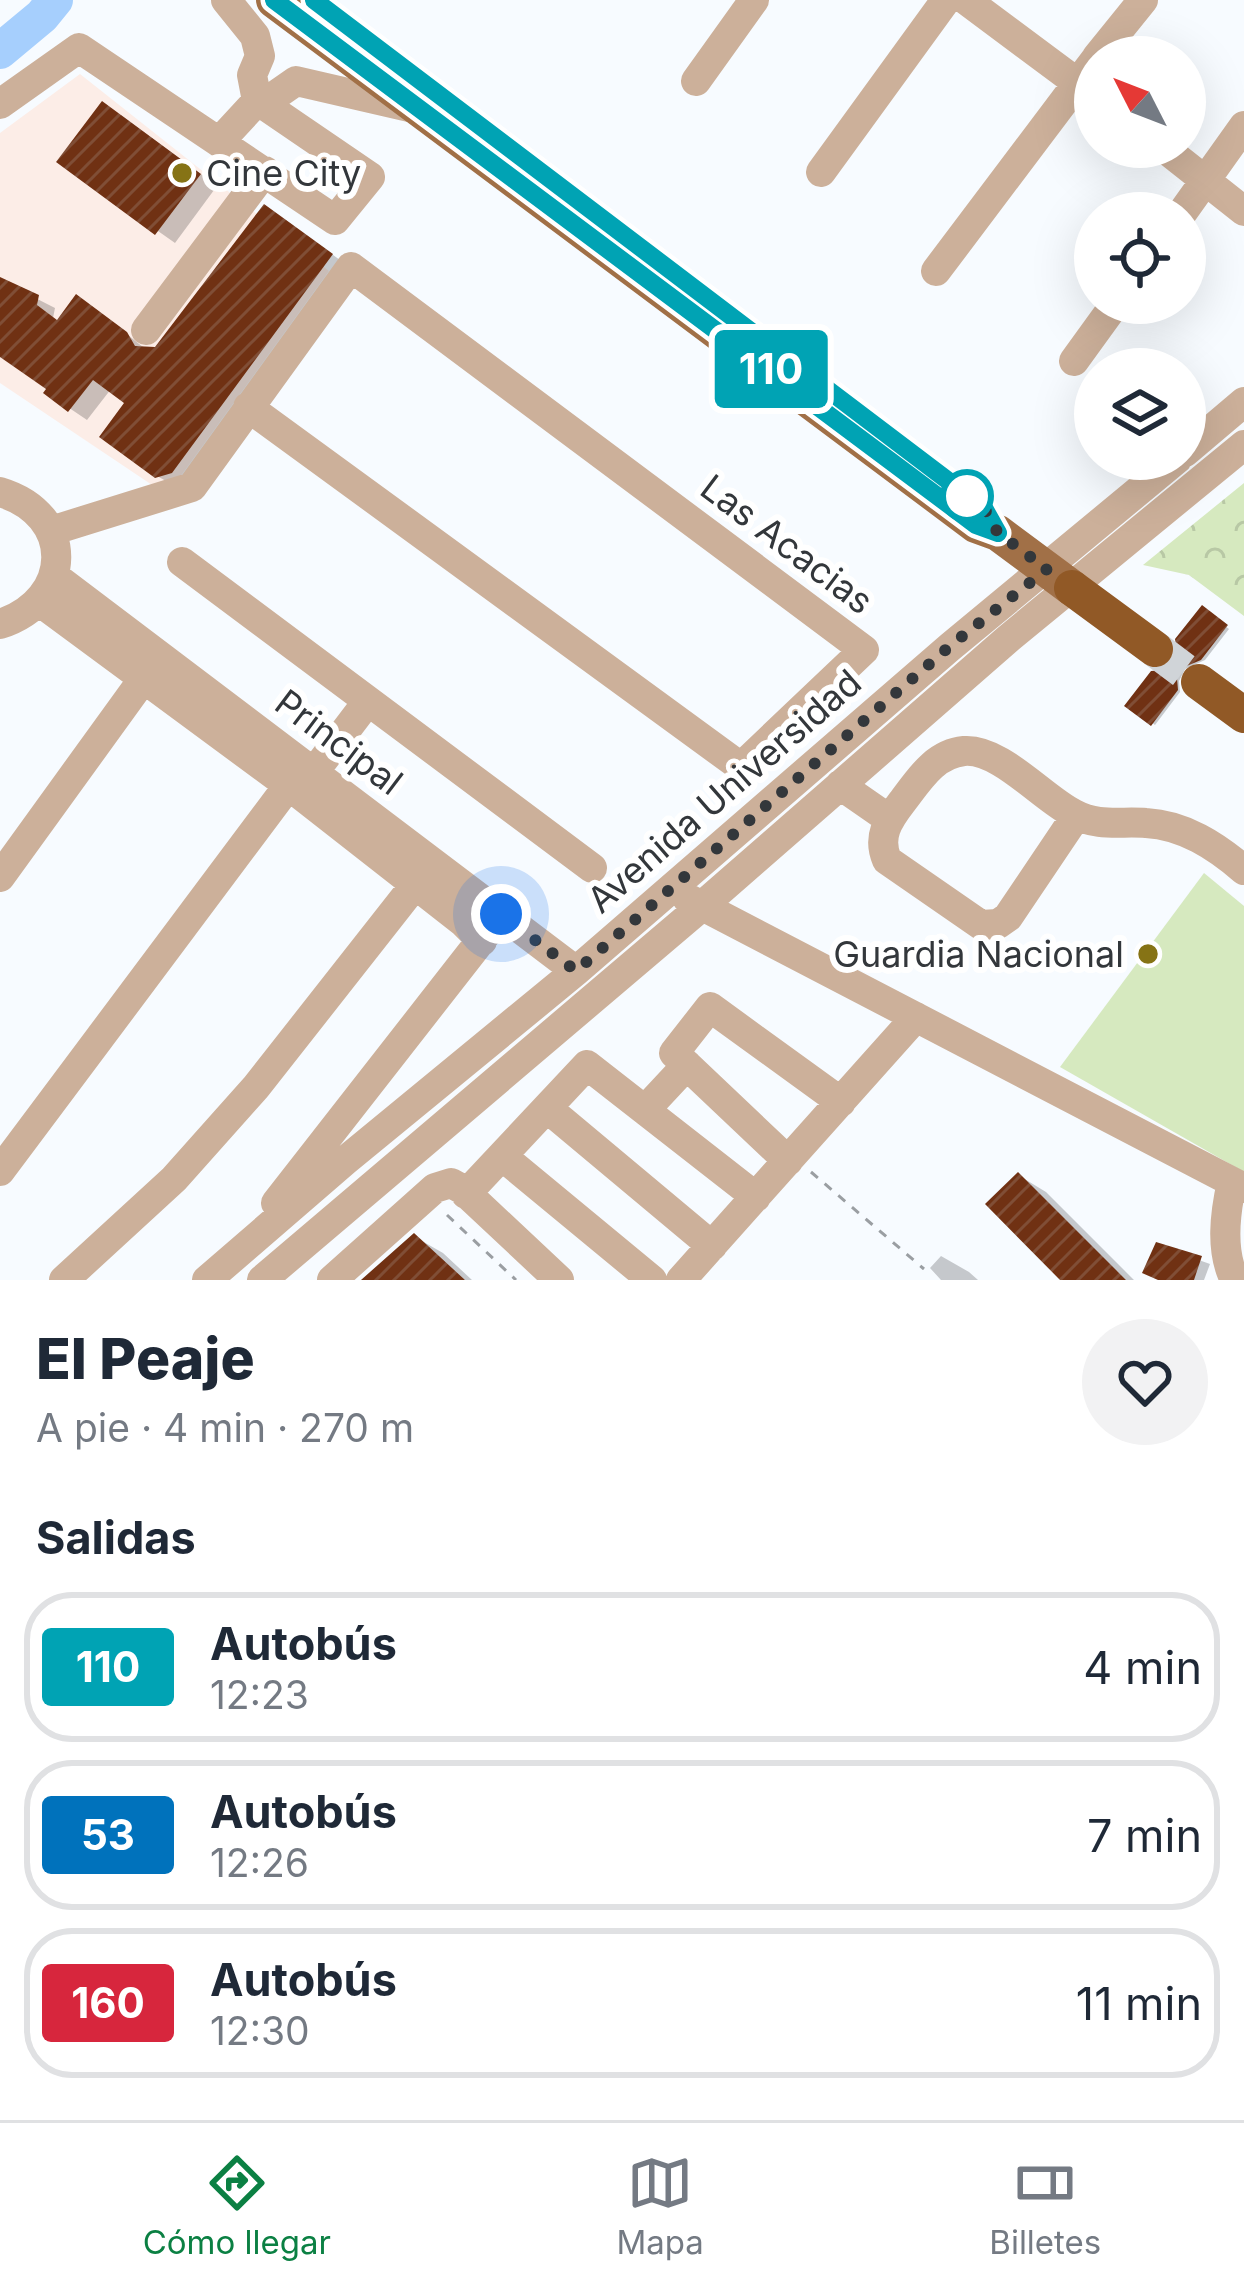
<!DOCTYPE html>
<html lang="es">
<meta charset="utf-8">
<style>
:root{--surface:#fff;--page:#f2f2f3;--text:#1f2937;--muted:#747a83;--line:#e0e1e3;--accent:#0b8043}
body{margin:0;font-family:Inter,sans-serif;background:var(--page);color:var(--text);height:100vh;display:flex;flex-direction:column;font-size:45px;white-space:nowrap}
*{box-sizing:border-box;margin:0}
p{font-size:39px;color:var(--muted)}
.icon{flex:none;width:66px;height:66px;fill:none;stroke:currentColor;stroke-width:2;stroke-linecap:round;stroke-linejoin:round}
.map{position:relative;height:1280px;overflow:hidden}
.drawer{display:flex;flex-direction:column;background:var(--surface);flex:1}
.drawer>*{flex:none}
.badge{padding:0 24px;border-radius:9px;font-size:42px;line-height:78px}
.needle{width:78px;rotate:312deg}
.fabs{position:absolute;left:1074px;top:36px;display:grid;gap:24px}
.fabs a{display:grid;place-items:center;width:132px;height:132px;border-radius:50%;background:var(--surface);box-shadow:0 12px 48px #0002;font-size:60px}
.you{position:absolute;width:60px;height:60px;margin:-30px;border:9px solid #fff;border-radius:50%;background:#1a73e8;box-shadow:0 0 0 18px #1a73e833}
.map>.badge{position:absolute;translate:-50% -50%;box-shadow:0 0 0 6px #fff}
h2{padding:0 36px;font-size:45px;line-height:108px}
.round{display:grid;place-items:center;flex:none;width:126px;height:126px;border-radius:63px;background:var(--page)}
.overview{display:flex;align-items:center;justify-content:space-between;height:204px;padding:0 36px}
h1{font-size:57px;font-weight:800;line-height:90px}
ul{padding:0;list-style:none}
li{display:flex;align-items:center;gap:36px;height:150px;margin:0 24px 18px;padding:0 12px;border:6px solid var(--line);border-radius:48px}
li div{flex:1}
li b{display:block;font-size:45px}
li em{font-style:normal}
li .badge{min-width:132px;font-weight:700;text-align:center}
.tabs{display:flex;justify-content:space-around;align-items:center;height:168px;border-top:3px solid var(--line);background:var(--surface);font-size:33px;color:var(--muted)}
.tabs a{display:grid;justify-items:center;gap:6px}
.tabs .active{color:var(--accent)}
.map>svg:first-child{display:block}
</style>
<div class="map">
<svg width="1244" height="1280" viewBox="0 0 1244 1280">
<defs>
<pattern id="park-crowns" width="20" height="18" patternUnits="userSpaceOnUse" patternTransform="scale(3)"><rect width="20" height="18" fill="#d6e9bf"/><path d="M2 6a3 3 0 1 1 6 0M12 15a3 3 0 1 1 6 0" fill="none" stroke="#b8c8a5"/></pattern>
<pattern id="building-hatch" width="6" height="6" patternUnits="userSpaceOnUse" patternTransform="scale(3)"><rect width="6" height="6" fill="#703113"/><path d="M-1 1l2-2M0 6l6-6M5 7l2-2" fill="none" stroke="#804e36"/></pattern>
</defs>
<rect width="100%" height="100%" fill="#f7fbff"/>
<path fill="#fcede7" d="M80,74l249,197 -162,224 -167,-112v-250z"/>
<path fill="#d6e9bf" d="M1204,873l40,33v266l-184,-105z"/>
<path fill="url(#park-crowns)" d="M1244,483v133l-55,-41 -46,-10z"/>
<path fill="#0003" d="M121,115l96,71 -42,57 -115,-81z
M283,218l65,48 -173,220 -18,-10 -29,-74 -17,-13 -24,31 -40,-27 3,-4 -50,-34v-75l55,28 -2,10 6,4 35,-14 54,43 16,-7z
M1202,609l27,20 -24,31 -20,9 -6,12 1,11 -25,33 -26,-20 46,-40z
M1018,1175l28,17 88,88h-70z
M415,1237l28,16 29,27h-103z
M1157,1245l53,19 -6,16h-42z
M941,1256l28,16 9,8h-37l-11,-12z"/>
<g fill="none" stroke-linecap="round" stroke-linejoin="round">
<path stroke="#a6cffd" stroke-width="36" d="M0,51l42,-35 13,-16"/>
</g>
<path fill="url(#building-hatch)" d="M102,101l99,73 -46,61 -99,-73z
M264,204l69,50 -161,219 -17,5 -56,-41 25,-34 -31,-23 -25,32 -25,-19 3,-4 -46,-32v-80l39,18 -2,10 20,15 19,-26 51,38 8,14 20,1z
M1202,605l26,20 -27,35 -19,8 -5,10 1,12 -27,36 -27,-20 27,-35 12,-1 9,-7 5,-10 -2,-14z
M1018,1172l108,108h-66l-75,-76z
M414,1233l51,47h-104z
M1156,1242l46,14 -8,24h-36l-16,-7z"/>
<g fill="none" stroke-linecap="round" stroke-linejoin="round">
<path stroke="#d0d4d8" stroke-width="36" stroke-dasharray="36 18" stroke-linecap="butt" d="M1155,649l44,33"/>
<path stroke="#9a9ea2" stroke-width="3" stroke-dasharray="9 9" stroke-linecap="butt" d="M811,1172l113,97
M447,1215l69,65"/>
<path stroke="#ccb09a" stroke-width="30" d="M226,0l29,36 5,20 -8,19 5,26
M966,0l129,96
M1097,57l46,-57
M696,81l58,-81
M0,104l79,-56 256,172 35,-43 -107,-73
M220,141l37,-40 6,3 33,-23 117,27
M1163,147l81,64
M821,172l125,-172
M1182,213l62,-87
M936,271l159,-211
M146,330l119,-159
M1074,361l42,-58
M1185,452l59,-50
M0,492c76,23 74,108 0,132
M51,531l141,-44 159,-220 513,383 -123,117 -493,-360
M182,562l410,306
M54,576l522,395
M40,602l248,183 175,137 19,19
M314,772l54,-71
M840,785l49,34
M1076,816l-68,101 -10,7 -17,1 -94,-65c-10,-23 1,-40 15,-58 17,-22 32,-48 62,-51 36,-3 78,47 110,63 24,13 47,7 72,9 38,2 70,23 98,47
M0,877l157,-217
M687,898l557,290
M547,1108l165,138
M645,1110l42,-45
M502,1156l150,124
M788,1161l-114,-108 36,-46 131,95
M0,1171l300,-401
M1232,1182c-7,31 -12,69 3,98
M466,1194l121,-129 169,132
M276,1203l214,-274
M64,1280l110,-101 82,-92 158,-201
M207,1280l139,-120 230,-189 374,-324 227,-188
M262,1280l440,-374 307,-268 235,-193
M332,1280l103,-92 16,-5 11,6 97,91
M681,1280l235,-263"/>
<path stroke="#a17047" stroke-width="36" d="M274,0l702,525 22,8 74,55"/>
<path stroke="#915926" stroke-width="36" d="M1072,588l83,61
M1199,682l45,33"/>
</g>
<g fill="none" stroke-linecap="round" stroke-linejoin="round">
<defs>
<path id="line" d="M274,0l702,525 22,8 -14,-25 -670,-508"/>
</defs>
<use href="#line" stroke="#fff" stroke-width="27"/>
<use href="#line" stroke="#00a3b4" stroke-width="18"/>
<path stroke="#33373b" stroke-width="12" stroke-dasharray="0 21.6" d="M501,914l75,57 374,-325 97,-77 -49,-36 -14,-25 -17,-12"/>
</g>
<g fill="#867315" stroke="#fff" stroke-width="4.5">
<circle cx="182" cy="173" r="12"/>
<circle cx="1148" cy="954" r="12"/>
</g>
<circle fill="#fff" stroke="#00a3b4" stroke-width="6" cx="967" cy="496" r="24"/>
<g text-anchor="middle" stroke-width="12" stroke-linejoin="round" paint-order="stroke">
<g font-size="36" fill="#33373b" stroke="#fff" text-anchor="start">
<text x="206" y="186">Cine City</text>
<text x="1124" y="967" text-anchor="end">Guardia Nacional</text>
</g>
<g font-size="36" fill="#33373b" stroke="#fff">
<text transform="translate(787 544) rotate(37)" y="13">Las Acacias</text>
<text transform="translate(339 742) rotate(37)" y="13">Principal</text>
<text transform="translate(724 791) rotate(-41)" y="13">Avenida Universidad</text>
</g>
</g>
</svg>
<div class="fabs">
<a><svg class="needle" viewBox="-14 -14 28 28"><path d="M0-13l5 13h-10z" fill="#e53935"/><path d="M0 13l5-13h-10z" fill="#747a83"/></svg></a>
<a><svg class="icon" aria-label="locate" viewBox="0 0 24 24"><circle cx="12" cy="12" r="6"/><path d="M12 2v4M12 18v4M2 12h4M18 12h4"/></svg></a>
<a><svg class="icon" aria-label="layers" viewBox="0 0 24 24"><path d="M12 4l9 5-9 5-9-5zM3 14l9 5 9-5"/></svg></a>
</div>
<div class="you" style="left:501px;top:914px"></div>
<b class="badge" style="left:771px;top:369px;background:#00a3b4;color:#fff">110</b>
</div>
<section class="drawer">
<div class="overview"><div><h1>El Peaje</h1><p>A pie · 4 min · 270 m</p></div><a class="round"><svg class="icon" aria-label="heart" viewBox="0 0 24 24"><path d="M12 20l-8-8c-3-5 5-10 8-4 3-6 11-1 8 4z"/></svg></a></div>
<h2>Salidas</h2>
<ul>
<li><span class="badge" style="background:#00a3b4;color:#fff">110</span><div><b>Autobús</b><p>12:23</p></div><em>4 min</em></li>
<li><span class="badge" style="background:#0072bc;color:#fff">53</span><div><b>Autobús</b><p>12:26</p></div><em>7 min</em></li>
<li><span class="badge" style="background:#d7263d;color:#fff">160</span><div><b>Autobús</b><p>12:30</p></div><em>11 min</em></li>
</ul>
</section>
<nav class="tabs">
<a class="active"><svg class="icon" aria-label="directions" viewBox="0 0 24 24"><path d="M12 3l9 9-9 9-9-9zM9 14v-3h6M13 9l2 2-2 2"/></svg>Cómo llegar</a>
<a><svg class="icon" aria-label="map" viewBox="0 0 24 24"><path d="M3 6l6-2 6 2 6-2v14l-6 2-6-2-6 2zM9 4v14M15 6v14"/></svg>Mapa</a>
<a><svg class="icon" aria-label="tickets" viewBox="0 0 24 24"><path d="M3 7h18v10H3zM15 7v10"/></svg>Billetes</a>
</nav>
